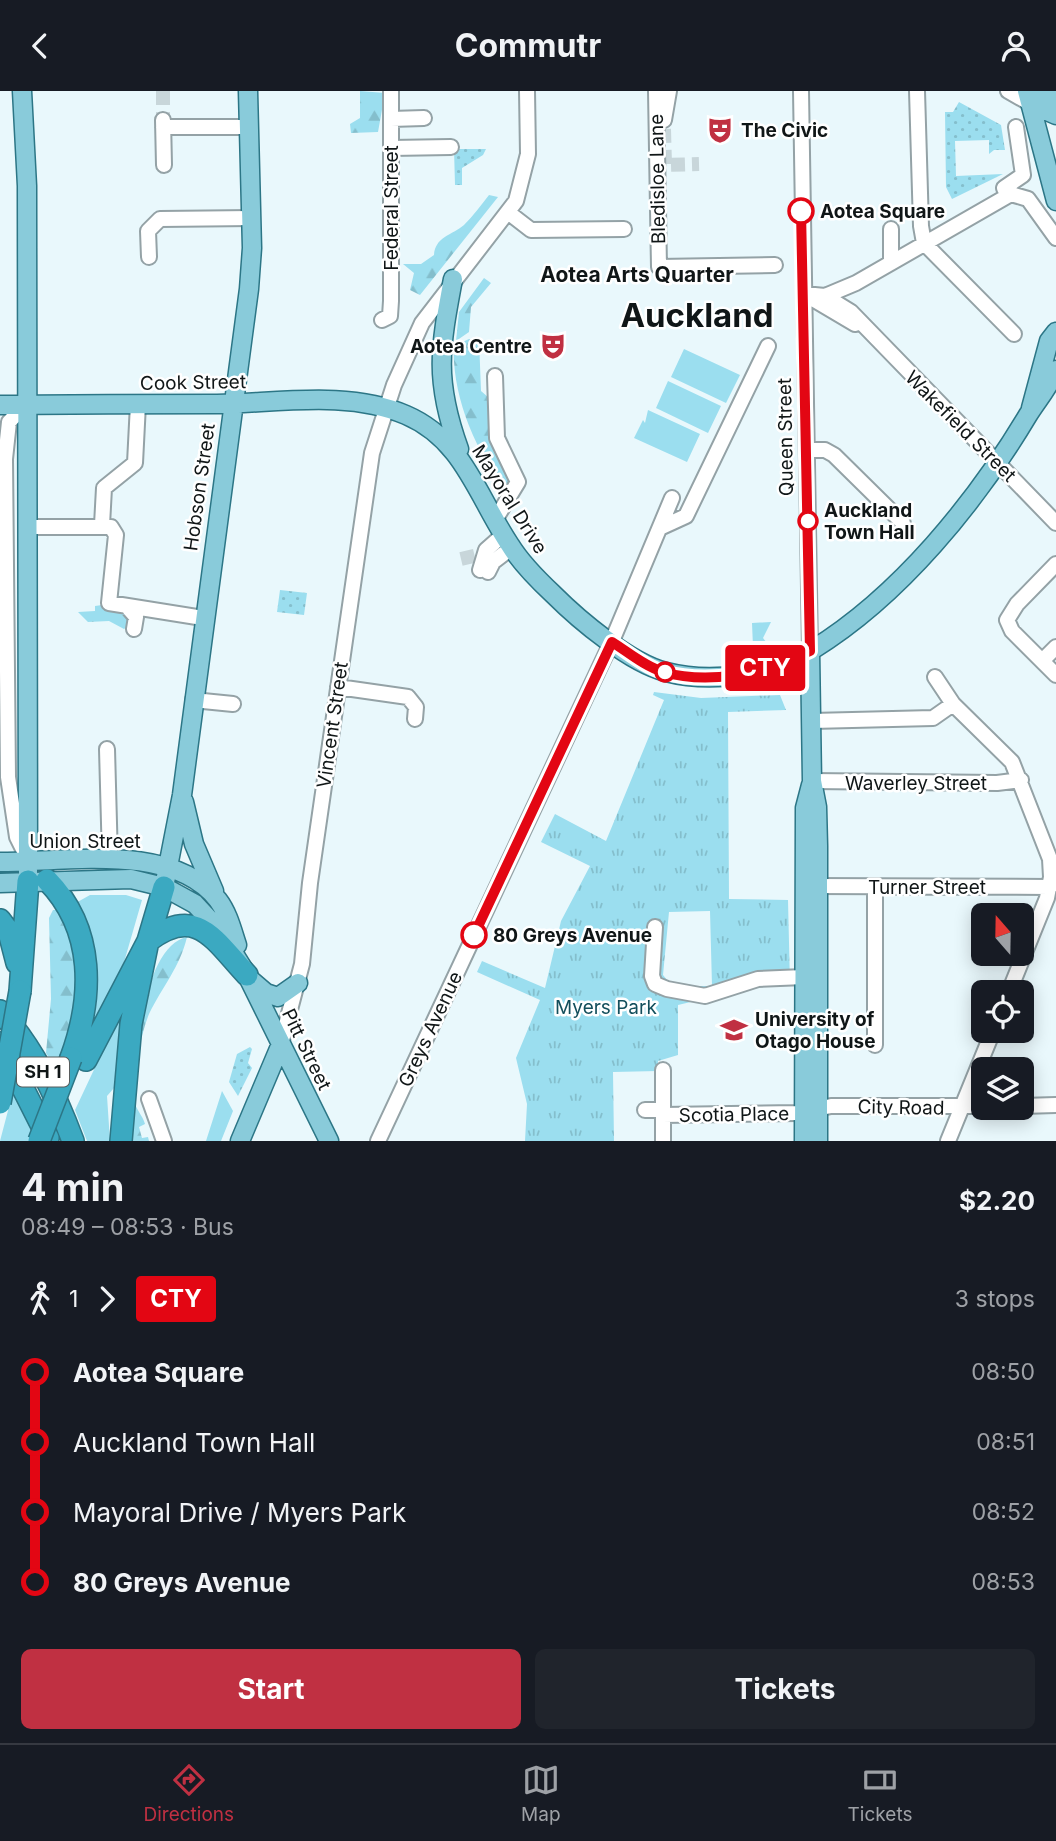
<!DOCTYPE html>
<meta charset="utf-8">
<style>
:root{--surface:#171b24;--page:#20242c;--text:#f1f3f6;--muted:#9ea1a6;--line:#363941;--accent:#c03042}
body{margin:0;font-family:Inter,sans-serif;background:var(--page);color:var(--text);height:100vh;display:flex;flex-direction:column;font-size:26px;white-space:nowrap}
*{box-sizing:border-box;margin:0}
p{font-size:23px;color:var(--muted)}
.icon{flex:none;width:38px;height:38px;fill:none;stroke:currentColor;stroke-width:2;stroke-linecap:round;stroke-linejoin:round}
.map{position:relative;height:1050px;overflow:hidden}
.drawer{display:flex;flex-direction:column;background:var(--surface);flex:1}
.drawer>*{flex:none}
.badge{padding:0 14px;border-radius:5px;font-size:24px;line-height:46px}
.needle{width:46px;rotate:340deg}
.tools{position:absolute;left:971px;top:812px;display:grid;gap:14px}
.tools a{display:grid;place-items:center;width:63px;height:63px;border-radius:10px;background:var(--surface);box-shadow:0 4px 18px #0003;font-size:35px}
.map>.badge{position:absolute;translate:-50% -50%;box-shadow:0 0 0 4px #fff}
.legs{display:flex;align-items:center;gap:10px;height:77px;padding:0 21px;font-size:23px}
.legs p{margin-inline-start:auto}
.head{display:flex;align-items:center;justify-content:space-between;height:119px;padding:0 21px}
h1{font-size:38px;font-weight:700;line-height:52px}
.cta{display:flex;gap:14px;margin-top:auto;padding:14px 21px}
.cta a{flex:1;height:80px;border-radius:10px;background:var(--accent);color:#fff;font-size:28px;font-weight:700;line-height:80px;text-align:center}
.cta a+a{background:var(--page);color:var(--text)}
ul{padding:0 21px;list-style:none}
li{display:flex;align-items:center;gap:24px;height:70px;font-size:26px}
li i{display:grid;place-items:center;width:10px;height:100%;margin:0 9px;background:currentColor}
li i::after{content:'';width:18px;height:18px;margin:-9px;border:5px solid;border-radius:50%;background:var(--surface)}
li p{margin-inline-start:auto}
li:first-child i{background:linear-gradient(#0000 50%,currentColor 0)}
li:last-child i{background:linear-gradient(currentColor 50%,#0000 0)}
header{display:flex;justify-content:space-between;align-items:center;height:91px;padding:0 21px;background:var(--surface);font-size:32px;font-weight:700}
.tabs{display:flex;justify-content:space-around;align-items:center;height:98px;border-top:2px solid var(--line);background:var(--surface);font-size:19px;color:var(--muted)}
.tabs a{display:grid;justify-items:center;gap:4px}
.tabs .on{color:var(--accent)}
.map>svg:first-child{display:block}
</style>
<header><svg class="icon" aria-label="back" viewBox="0 0 24 24"><path d="M15 5l-7 7 7 7"/></svg>Commutr<svg class="icon" aria-label="person" viewBox="0 0 24 24"><circle cx="12" cy="8" r="4"/><path d="M4 21q1-7 8-7t8 7"/></svg></header>
<div class="map">
<svg width="1056" height="1050" viewBox="0 0 1056 1050">
<defs>
<pattern id="forest-firs" width="22" height="20" patternUnits="userSpaceOnUse" patternTransform="scale(1.75)"><rect width="22" height="20" fill="#9bdeef"/><path d="M5 1l3.5 6h-7zM16 11l3.5 6h-7z" fill="#84becc"/></pattern>
<pattern id="park-tufts" width="24" height="20" patternUnits="userSpaceOnUse" patternTransform="scale(1.75)"><rect width="24" height="20" fill="#9bdeef"/><path d="M3 7l-1-3M5 7V3M7 7l1-3M15 17l-1-3M17 17v-4M19 17l1-3" fill="none" stroke="#84becc"/></pattern>
<pattern id="garden-dots" width="8" height="8" patternUnits="userSpaceOnUse" patternTransform="scale(1.75)"><rect width="8" height="8" fill="#9bdeef"/><path d="M2 2h.1M6 6h.1" fill="none" stroke="#84becc" stroke-width="1.8" stroke-linecap="round"/></pattern>
</defs>
<rect width="100%" height="100%" fill="#e9f8fc"/>
<path fill="#9bdeef" d="M684,258l56,26 -14,28 -55,-26z
M668,290l53,25 -13,27 -52,-25z
M648,319l52,24 -13,28 -53,-24 9,-18 2,3z
M771,531l-8,16 7,9 -43,9 26,-9 -1,-24z
M90,804h36l16,5 -22,76 -28,50c8,-49 7,-78 -18,-122z
M123,917l-9,80 -7,8 3,45h-23l-12,-31z
M15,993l19,41 -4,16h-30z
M222,1000l11,20 -12,30h-15z"/>
<path fill="url(#forest-firs)" d="M360,0l25,2 -7,39 -27,1 -1,-9 10,-6z
M489,104l9,2 -78,98 -10,-5 4,-17 -11,-9h18l13,-9c1,-18 18,-20 30,-30 9,-9 17,-20 25,-30z
M484,187l7,5 -20,24 -2,25 -13,9 3,-29z
M469,248h10l2,52 7,6 1,43 21,36 2,5 -5,6c-32,-31 -56,-97 -53,-141z
M53,819h5c31,61 17,99 -1,161l-11,-18 5,-54 -2,-81z
M187,846c-7,30 -25,50 -38,77 -10,24 -14,60 -15,85 0,8 9,17 11,25l-6,3 3,11 6,-1 1,4h-19c1,-43 6,-194 57,-204z"/>
<path fill="url(#park-tufts)" fill-rule="evenodd" d="M102,514l29,7 -1,13 -6,4 -15,-8 -21,1 -10,-10 17,-1v-5z
M654,601l47,6 79,-3 6,15 -58,2 1,187 59,1 2,85 -32,1 -80,19v50l-20,6v10l-45,1 1,69h-89l2,-37 -11,-46 24,-58 -63,-28 5,-11 63,27 16,-67 29,-55 -49,-24 14,-28 51,27 58,-141 -11,-5zM710,820l2,75h-40l-9,-11 6,-63z"/>
<path fill="url(#garden-dots)" d="M959,11l42,23 4,25h-11l-5,4v-14l-34,1 1,35 47,-2 -51,25 -6,-12 -1,-75h8z
M454,58h32l-3,6 -21,13v17h-7z
M280,499l27,3 -3,22 -27,-3z
M250,956l2,2 -4,14 4,5 -14,28 -9,-14 8,-28z"/>
<g fill="none" stroke-linecap="round" stroke-linejoin="round">
<path stroke="#c8d6da" stroke-width="14" stroke-dasharray="14 7" stroke-linecap="butt" d="M163,0v29
M664,38l1,36 34,-1
M461,468l17,-4"/>
<defs>
<path id="minor" d="M656,0l3,176 116,-2
M801,0l9,560
M917,0l4,135 3,17 90,91
M1008,0l23,13
M391,28l33,-1
M163,29l1,45
M664,29l5,-29
M163,36h86
M391,57l60,-1
M1007,103l-3,-6 19,-13 -7,-48
M509,122l22,17 93,-1
M891,138v34
M149,166l-1,-26 12,-12 92,-1
M804,203l21,2 26,16 205,211
M806,204l49,29
M825,205l31,-13 155,-89 17,5 28,39
M382,229l8,-4 1,-15v-210
M495,285l2,62 21,44 -23,38
M26,313l-17,18 -4,37 3,318 9,60 10,20
M807,359h18l9,5 69,68
M102,434l2,-37 31,-25 3,-59
M27,436h84l5,8 -7,68 94,15
M662,436l24,-11 82,-170
M1056,473l-39,40 -10,16 5,11 44,44
M480,479l6,-20 17,-15
M488,481l5,-10 18,-14
M129,518l7,8 -2,12
M1042,570l14,-14
M935,586l18,27 59,58 38,97 1,18 -4,21 -38,94
M338,596l70,10 8,10 -1,12
M193,609l40,4
M812,630l121,-3 20,-14
M107,658l3,111
M812,690l185,2 24,-3
M810,795l240,1
M875,796v158
M655,836l-3,49 3,8 12,5 38,7 53,-17 46,-2
M281,953l21,-80 8,-81 62,-430 22,-68 28,-62 94,-122 12,-47 -1,-63
M149,1008l15,42
M1022,1015l34,-1
M645,1019h18
M663,1024l134,-2 34,-7h153
M378,1050l234,-500 60,-143
M663,1050v-71
M948,1050l45,-110"/>
<path id="major" d="M22,0l5,95 1,695
M1027,0l29,110
M1040,0l16,9
M1031,13l25,11
M453,188c-13,69 -19,101 6,170
M0,314c72,-1 145,-1 217,-1 60,-1 132,-14 189,11 58,25 71,81 104,130 11,18 27,34 43,49 26,26 77,69 113,78 47,12 104,3 146,-22 88,-54 164,-148 216,-235 10,-16 21,-28 28,-45
M1031,317l18,-67 7,-9
M810,560l2,130 5,26 1,39v295
M184,711l10,42 20,47
M0,771c66,0 173,-20 218,38 10,13 14,30 19,45
M0,792l131,-4 33,8 31,17 25,27 27,44 82,166
M164,796l18,-92 67,-506 3,-41 -4,-157
M252,890l14,12 12,4 20,-14
M240,1050l41,-97
M804,1050l1,-333 6,-23"/>
<path id="highway" d="M47,789c49,50 46,118 24,178
M0,829l9,12 8,31
M20,900l8,-110
M0,920c34,38 55,82 73,130
M0,952l48,95
M86,969l62,-119c49,-37 66,-1 99,34
M121,1050l10,-117 17,-83 16,-54"/>
</defs>
<use href="#minor" stroke="#94a2a6" stroke-width="18"/>
<use href="#major" stroke="#2c7686" stroke-width="21"/>
<use href="#highway" stroke="#2c7686" stroke-width="24"/>
<use href="#minor" stroke="#fff" stroke-width="14"/>
<use href="#major" stroke="#89cbda" stroke-width="18"/>
<use href="#highway" stroke="#3ba9c1" stroke-width="21"/>
<defs>
<path id="highway-bridge" d="M0,1012l20,-112
M39,1050l32,-83"/>
</defs>
<use href="#highway-bridge" stroke="#2c7686" stroke-width="24" stroke-linecap="butt"/>
<use href="#highway-bridge" stroke="#3ba9c1" stroke-width="21"/>
</g>
<g fill="none" stroke-linecap="round" stroke-linejoin="round">
<defs>
<path id="line-1" d="M474,844l138,-293c16,10 32,24 51,30 50,14 102,0 147,-21l-9,-440"/>
</defs>
<use href="#line-1" stroke="#fff" stroke-width="16"/>
<use href="#line-1" stroke="#e30613" stroke-width="10"/>
</g>
<defs>
<symbol id="theatre-bare" viewBox="-9 -9 18 18"><path d="M-5-5.5Q0-4 5-5.5V0Q5 5 0 6Q-5 5-5 0ZM-3.3-2.5H-1v1.5H-3.3ZM1-2.5H3.3v1.5H1ZM-2.8 1Q0 5.5 2.8 1Z" fill="#c03042" stroke="#fff" stroke-width="2.5" paint-order="stroke"/></symbol>
<symbol id="university-bare" viewBox="-9 -9 18 18"><path d="M0-5L7-2L0 1L-7-2ZM-4 1L0 2.5L4 1V4Q0 6-4 4Z" fill="#c03042" stroke="#fff" stroke-width="2.5" paint-order="stroke"/></symbol>
</defs>
<g fill-rule="evenodd">
<use href="#theatre-bare" x="701" y="20" width="38" height="38"/>
<use href="#theatre-bare" x="534" y="236" width="38" height="38"/>
<use href="#university-bare" x="715" y="920" width="38" height="38"/>
</g>
<g fill="#fff" stroke="#e30613" stroke-width="3.5">
<circle cx="801" cy="120" r="12"/>
<circle cx="808" cy="430" r="9"/>
<circle cx="665" cy="581" r="9"/>
<circle cx="474" cy="844" r="12"/>
</g>
<g text-anchor="middle" stroke-width="5" stroke-linejoin="round" paint-order="stroke">
<rect fill="#fff" stroke="#585c5d" stroke-width="2" x="17" y="966.5" width="52" height="29" rx="5"/>
<g font-size="18" font-weight="bold" fill="#101617">
<text x="43" y="987">SH 1</text>
</g>
<g font-size="19" font-weight="bold" fill="#101617" stroke="#fff" text-anchor="start">
<text x="741" y="46">The Civic</text>
<text x="532" y="262" text-anchor="end">Aotea Centre</text>
<text x="755" y="935">University of<tspan x="755" dy="22">Otago House</tspan></text>
</g>
<g font-size="19" fill="#101617" stroke="#fff">
<text transform="translate(657 88) rotate(-91)" y="7">Bledisloe Lane</text>
<text transform="translate(391 117) rotate(-90)" y="7">Federal Street</text>
<text transform="translate(193 291) rotate(-1)" y="7">Cook Street</text>
<text transform="translate(961 335) rotate(45)" y="7">Wakefield Street</text>
<text transform="translate(785 346) rotate(-91)" y="7">Queen Street</text>
<text transform="translate(199 396) rotate(-82)" y="7">Hobson Street</text>
<text transform="translate(510 408) rotate(58)" y="7">Mayoral Drive</text>
<text transform="translate(332 634) rotate(-82)" y="7">Vincent Street</text>
<text x="916" y="699">Waverley Street</text>
<text x="85" y="757">Union Street</text>
<text x="927" y="803">Turner Street</text>
<text transform="translate(430 938) rotate(-65)" y="7">Greys Avenue</text>
<text transform="translate(307 958) rotate(64)" y="7">Pitt Street</text>
<text transform="translate(901 1016) rotate(1)" y="7">City Road</text>
<text transform="translate(734 1023) rotate(-1)" y="7">Scotia Place</text>
</g>
<g font-size="19" font-weight="bold" fill="#101617" stroke="#fff" text-anchor="start">
<text x="820" y="127">Aotea Square</text>
<text x="824" y="426">Auckland<tspan x="824" dy="22">Town Hall</tspan></text>
<text x="493" y="851">80 Greys Avenue</text>
</g>
<g font-size="19" fill="#134f5c" stroke="#fff">
<text x="606" y="923">Myers Park</text>
</g>
<g font-size="21" font-weight="bold" fill="#101617" stroke="#fff">
<text x="637" y="191">Aotea Arts Quarter</text>
</g>
<g font-size="33" font-weight="bold" fill="#101617" stroke="#fff">
<text x="697" y="236">Auckland</text>
</g>
</g>
</svg>
<div class="tools">
<a><svg class="needle" viewBox="-14 -14 28 28"><path d="M0-13l5 13h-10z" fill="#e53935"/><path d="M0 13l5-13h-10z" fill="#9ea1a6"/></svg></a>
<a><svg class="icon" aria-label="locate" viewBox="0 0 24 24"><circle cx="12" cy="12" r="6"/><path d="M12 2v4M12 18v4M2 12h4M18 12h4"/></svg></a>
<a><svg class="icon" aria-label="layers" viewBox="0 0 24 24"><path d="M12 4l9 5-9 5-9-5zM3 14l9 5 9-5"/></svg></a>
</div>
<b class="badge" style="left:765px;top:577px;background:#e30613;color:#fff">CTY</b>
</div>
<section class="drawer">
<div class="head"><div><h1>4 min</h1><p>08:49 – 08:53 · Bus</p></div><b>$2.20</b></div>
<div class="legs"><svg class="icon" aria-label="walk" viewBox="0 0 24 24"><circle cx="13" cy="4" r="2"/><path d="M13 8l-2 6 4 7M11 14l-3 7M7 12l3-4h3l4 4"/></svg>1<svg class="icon" aria-label="forward" viewBox="0 0 24 24"><path d="M9 5l7 7-7 7"/></svg><b class="badge" style="background:#e30613;color:#fff">CTY</b><p>3 stops</p></div>
<ul>
<li><i style="color:#e30613"></i><b>Aotea Square</b><p>08:50</p></li>
<li><i style="color:#e30613"></i><span>Auckland Town Hall</span><p>08:51</p></li>
<li><i style="color:#e30613"></i><span>Mayoral Drive / Myers Park</span><p>08:52</p></li>
<li><i style="color:#e30613"></i><b>80 Greys Avenue</b><p>08:53</p></li>
</ul>
<div class="cta"><a>Start</a><a>Tickets</a></div>
</section>
<nav class="tabs">
<a class="on"><svg class="icon" aria-label="directions" viewBox="0 0 24 24"><path d="M12 3l9 9-9 9-9-9zM9 14v-3h6M13 9l2 2-2 2"/></svg>Directions</a>
<a><svg class="icon" aria-label="map" viewBox="0 0 24 24"><path d="M3 6l6-2 6 2 6-2v14l-6 2-6-2-6 2zM9 4v14M15 6v14"/></svg>Map</a>
<a><svg class="icon" aria-label="tickets" viewBox="0 0 24 24"><path d="M3 7h18v10H3zM15 7v10"/></svg>Tickets</a>
</nav>
